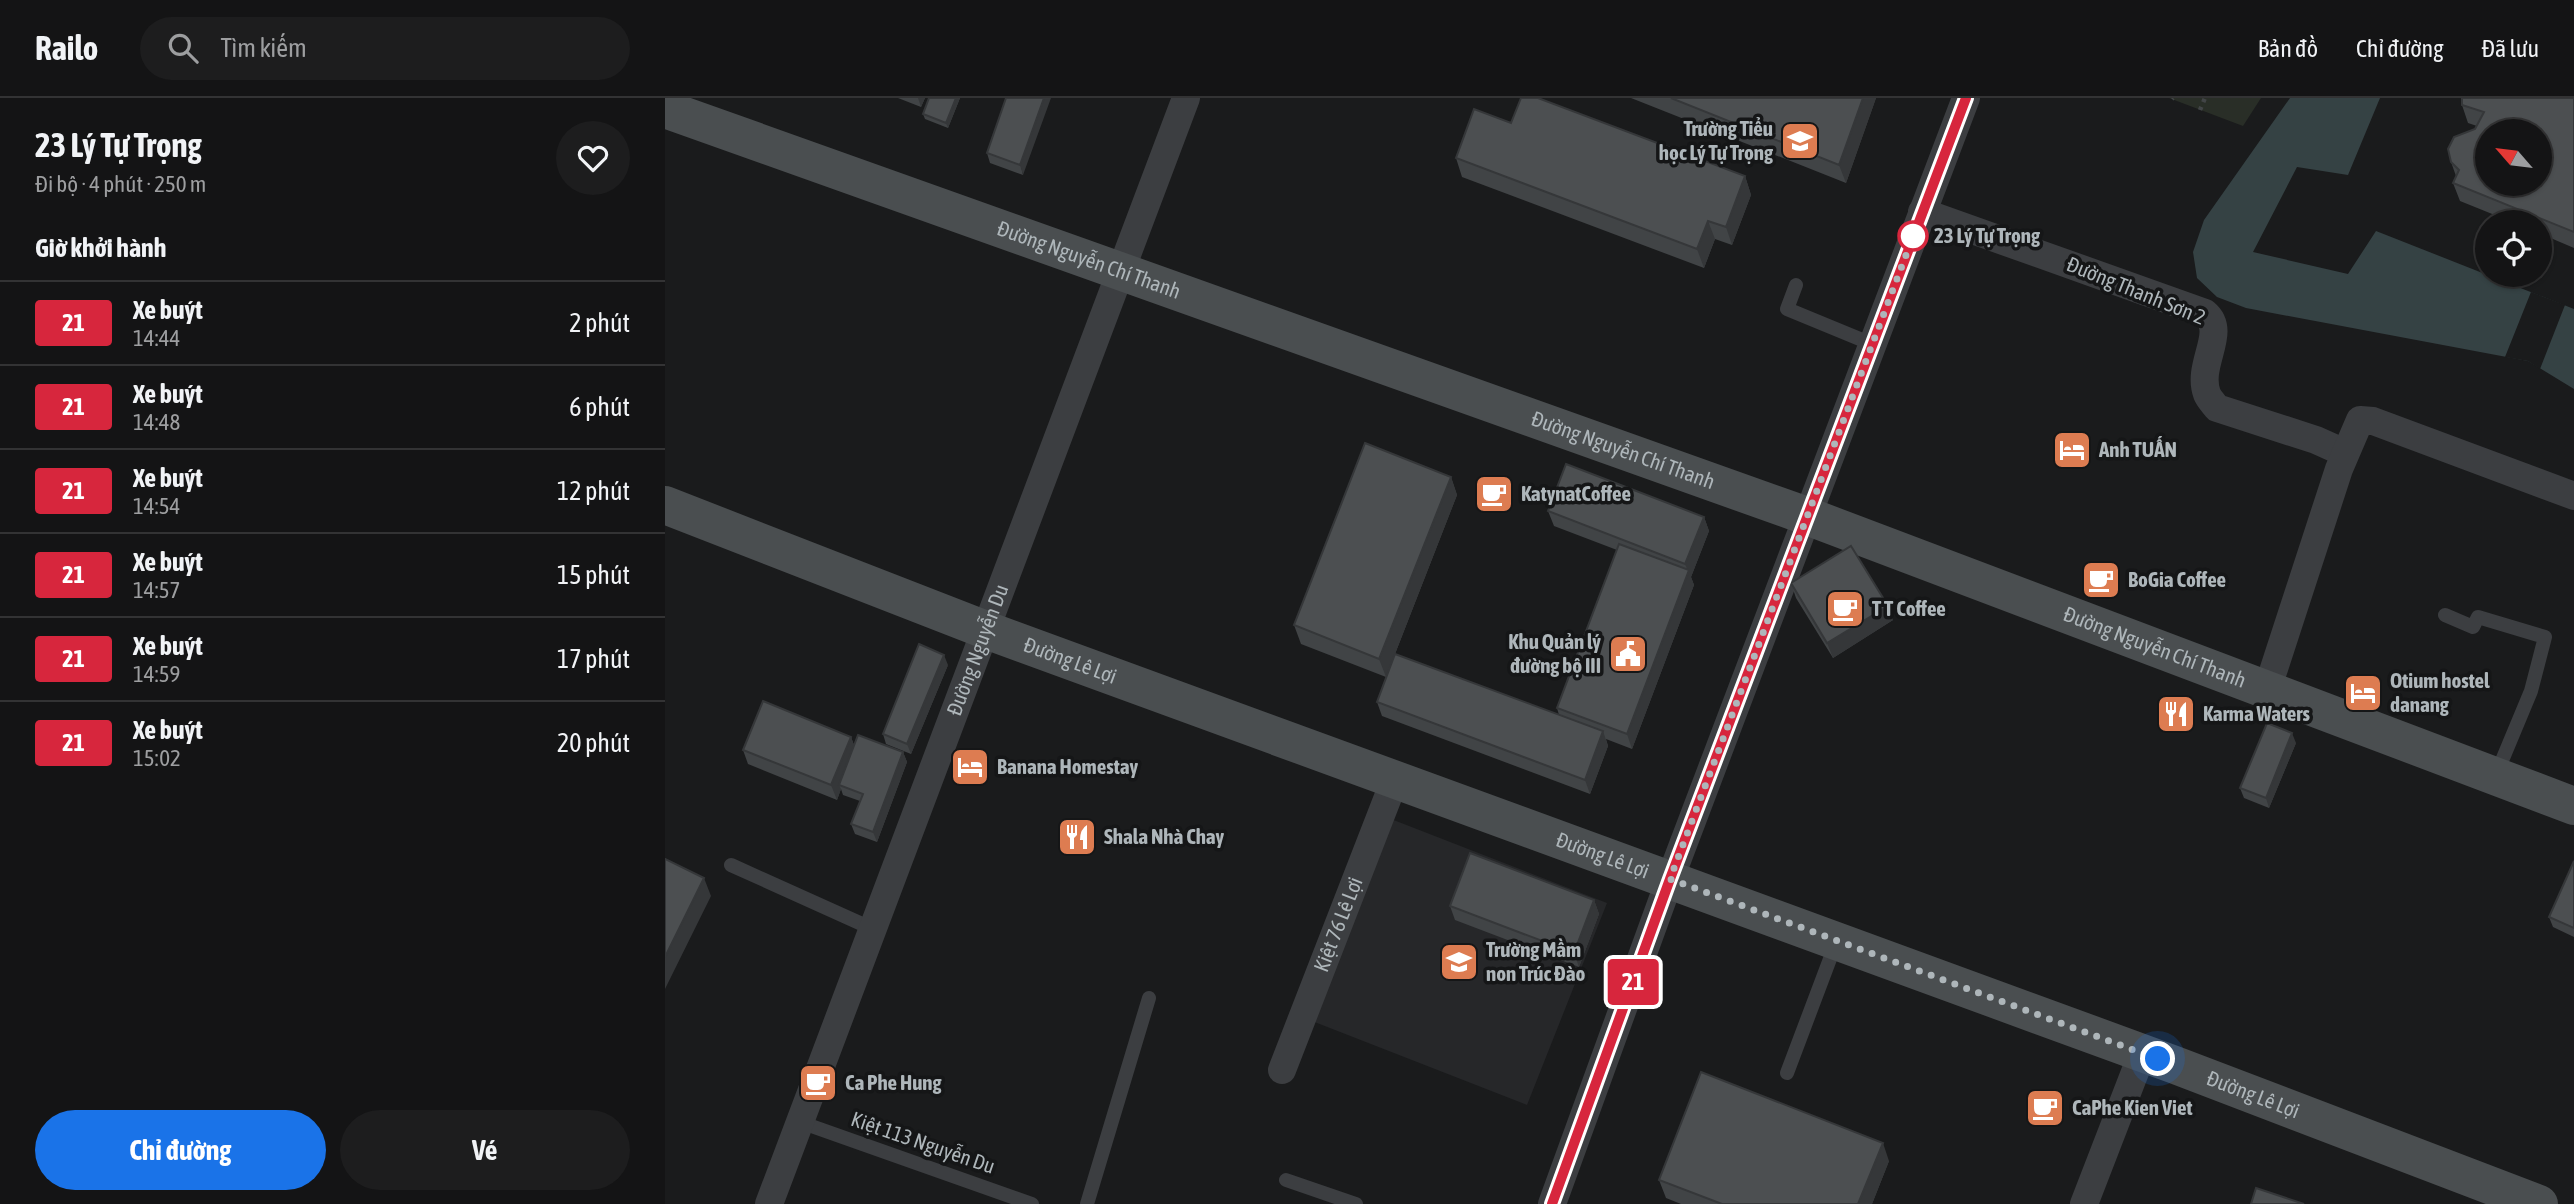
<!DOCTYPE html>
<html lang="vi">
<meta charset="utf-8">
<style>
:root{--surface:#141415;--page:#1d1d1e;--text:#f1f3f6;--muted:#9d9ea0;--line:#333334;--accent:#1a73e8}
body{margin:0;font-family:"Asap Condensed",sans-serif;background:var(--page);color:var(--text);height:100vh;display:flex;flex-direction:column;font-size:26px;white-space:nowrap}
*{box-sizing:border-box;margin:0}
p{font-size:23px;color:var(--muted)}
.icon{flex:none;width:38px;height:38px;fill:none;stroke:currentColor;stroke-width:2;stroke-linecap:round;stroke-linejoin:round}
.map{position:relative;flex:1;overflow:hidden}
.details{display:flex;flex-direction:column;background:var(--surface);width:665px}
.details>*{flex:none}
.badge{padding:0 14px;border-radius:5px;font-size:24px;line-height:46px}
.needle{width:46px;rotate:298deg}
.fabs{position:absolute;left:1810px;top:21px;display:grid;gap:14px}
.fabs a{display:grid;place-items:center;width:77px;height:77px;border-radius:50%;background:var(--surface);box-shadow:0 2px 5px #0004,0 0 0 2px var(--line);font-size:35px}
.you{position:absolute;width:35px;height:35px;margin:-18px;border:5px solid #fff;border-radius:50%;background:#1a73e8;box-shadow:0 0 0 10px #1a73e833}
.map>.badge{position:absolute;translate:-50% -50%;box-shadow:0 0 0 4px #fff}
h2{padding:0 35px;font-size:26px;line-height:63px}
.round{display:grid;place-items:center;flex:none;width:74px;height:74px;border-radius:37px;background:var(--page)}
.head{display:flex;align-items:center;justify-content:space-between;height:119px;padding:0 35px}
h1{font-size:33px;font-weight:700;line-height:52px}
.primary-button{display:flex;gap:14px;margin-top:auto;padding:14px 35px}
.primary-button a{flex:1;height:80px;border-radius:42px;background:var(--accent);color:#fff;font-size:28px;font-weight:700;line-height:80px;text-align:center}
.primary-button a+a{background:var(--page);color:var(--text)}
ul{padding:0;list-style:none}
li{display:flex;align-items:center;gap:21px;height:84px;padding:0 35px;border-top:2px solid var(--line)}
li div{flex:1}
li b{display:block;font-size:26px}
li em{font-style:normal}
li .badge{min-width:77px;font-weight:700;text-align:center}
header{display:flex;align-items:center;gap:42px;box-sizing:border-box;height:98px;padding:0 35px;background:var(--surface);border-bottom:2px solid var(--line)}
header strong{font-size:33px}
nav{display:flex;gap:38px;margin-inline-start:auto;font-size:24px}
.search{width:490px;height:63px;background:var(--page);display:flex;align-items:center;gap:18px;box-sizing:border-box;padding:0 24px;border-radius:38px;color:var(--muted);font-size:26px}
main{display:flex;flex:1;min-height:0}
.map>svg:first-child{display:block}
</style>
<header>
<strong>Railo</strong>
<div class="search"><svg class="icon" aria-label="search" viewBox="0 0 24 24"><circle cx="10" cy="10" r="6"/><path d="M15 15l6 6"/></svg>Tìm kiếm</div>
<nav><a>Bản đồ</a><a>Chỉ đường</a><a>Đã lưu</a></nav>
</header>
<main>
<section class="details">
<div class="head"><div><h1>23 Lý Tự Trọng</h1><p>Đi bộ · 4 phút · 250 m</p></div><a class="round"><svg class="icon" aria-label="heart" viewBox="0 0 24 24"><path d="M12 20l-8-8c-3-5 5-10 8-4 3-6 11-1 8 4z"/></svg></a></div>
<h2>Giờ khởi hành</h2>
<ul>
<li><span class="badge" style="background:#d7263d;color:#fff">21</span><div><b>Xe buýt</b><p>14:44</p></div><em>2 phút</em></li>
<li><span class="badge" style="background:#d7263d;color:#fff">21</span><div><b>Xe buýt</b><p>14:48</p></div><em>6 phút</em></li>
<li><span class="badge" style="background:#d7263d;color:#fff">21</span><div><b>Xe buýt</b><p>14:54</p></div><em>12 phút</em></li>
<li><span class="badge" style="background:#d7263d;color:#fff">21</span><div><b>Xe buýt</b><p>14:57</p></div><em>15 phút</em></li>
<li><span class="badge" style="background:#d7263d;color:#fff">21</span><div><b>Xe buýt</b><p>14:59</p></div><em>17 phút</em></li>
<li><span class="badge" style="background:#d7263d;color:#fff">21</span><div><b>Xe buýt</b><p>15:02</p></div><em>20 phút</em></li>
</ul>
<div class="primary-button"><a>Chỉ đường</a><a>Vé</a></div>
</section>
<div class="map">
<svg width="1909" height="1106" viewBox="0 0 1909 1106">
<rect width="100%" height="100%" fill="#1a1b1c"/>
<path fill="#262729" d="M726,721l216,84 -80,202 -215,-84z"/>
<path fill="#292e27" d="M1504,0h92l-18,28z"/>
<path fill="#354244" d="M1625,0h90l-32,77 -51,-8 -44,85 95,22 28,-43 198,78v80l-46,-28 -282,-53 -29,-11 -20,-19 -4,-26 11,-32z"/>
<path fill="#1a1b1c" d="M1866,194l34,13 -25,64 -12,-8 -23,-4z"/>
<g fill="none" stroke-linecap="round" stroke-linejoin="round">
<path stroke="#424547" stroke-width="4.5" stroke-dasharray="3.5 5" stroke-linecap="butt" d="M1507,1l1,-1
M1535,12l5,-12"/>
<path stroke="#3c3e41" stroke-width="14" d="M1131,187l-9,24 85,35
M1780,517l28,12 5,-10 67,20 -14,54 -35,84
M66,767l142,64
M1122,975l49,-130
M135,1024l232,82
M621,1082l70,24
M422,1106l62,-206"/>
<g stroke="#3c3e41" stroke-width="28">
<path d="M1257,114l283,101c23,19 -9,51 2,81 2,5 7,10 10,14l99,32 29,13"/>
<path d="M1602,592l72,-221 21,-49 13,1 201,75"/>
<path id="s1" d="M617,972l113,-291"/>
<path id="s2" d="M104,1106l417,-1106"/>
<path d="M887,1106l118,-325 296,-781"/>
<path d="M1419,1106l58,-150"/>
</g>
<g stroke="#4a4e50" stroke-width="38">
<path id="s3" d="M0,11l1142,407 767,290"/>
<path id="s4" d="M0,407l321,125 1189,435 364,139"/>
</g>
</g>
<path fill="#414446" d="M233,0h27l-4,9z
M264,0h31l-12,30 -23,-9 -2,-5z
M341,0l17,77 -33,-12 -3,-10z
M966,0h245l-30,85z
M1909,0v150l-35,-15v-11h-27l-52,-21 -7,-18 3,-7 -5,-14 26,-36 -9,-3 -6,-18z
M846,25l234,53 6,19 -19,50 -17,-6 -11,29 -242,-91 -6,-19z
M786,379l6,18 -62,159 164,61 -2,-7 60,-158 -63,-24 -6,-15 156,6 5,14 -18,46 3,8 -62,164 -26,-10 2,7 -18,48 -208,-78 -5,-14 9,-25 -85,-33 -7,-19z
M1126,485l102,37 -60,38 -37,-60z
M283,567l-37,89 -25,-10 -3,-10z
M186,639l3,8 49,7 4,10 -30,80 -22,-8 -4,-10 9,-23 -17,-6 -2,-6 -4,11 -89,-36 -5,-14z
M1631,645l-27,65 -25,-10 -4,-10z
M1909,763v76l-21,-10 -4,-10z
M929,802l5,14 -20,53 -124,-47 -5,-14z
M1224,1063l-17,43h-191l-15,-6 -7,-18z"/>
<path fill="#353739" d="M253,0h7l-4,9z
M291,0h4l-12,30 -2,-5z
M379,0h7l-28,77 -3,-10z
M1198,0h13l-30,85 -7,-18z
M1080,78l6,19 -19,50 -6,-18z
M1043,123l7,18 -11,29 -7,-19z
M786,379l6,18 -71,182 -7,-18z
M1039,419l5,14 -18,46 3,8 -62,164 -5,-15 61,-163 -3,-7z
M1223,508l5,14 -60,38 -6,-15z
M279,557l4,10 -37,89 -4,-10z
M938,633l5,15 -18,48 -5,-14z
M1627,635l4,10 -27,65 -3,-10z
M186,639l5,14 -17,34 2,4 -4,11 -6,-15z
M238,654l4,10 -30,80 -4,-10z
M39,780l7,18 -46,93v-32z
M929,802l5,14 -20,53 -5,-14z
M1218,1045l6,18 -17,43h-14z"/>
<path fill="#4c4f51" stroke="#353739" stroke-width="2" fill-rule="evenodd" d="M264,0h27l-10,25 -23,-9z
M341,0h38l-24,67 -33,-12z
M856,0h17l207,78 -19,51 -18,-6 -11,28 -241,-91 18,-49 37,14z
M1006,0h192l-24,67z
M1797,0h112v134l-121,-49 6,-13 -8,-8 -3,-13 6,-12 21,-8 9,-17 -22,-7zM1822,33h52v53h-52z
M700,345l86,34 -72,182 -85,-34z
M901,366l138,53 -19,47 -137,-53z
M954,446l70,26 -62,164 -70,-26z
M1186,448l37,60 -61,37 -36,-60z
M254,546l25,11 -37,89 -24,-10z
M730,556l208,77 -18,49 -208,-78z
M98,603l88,36 -20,48 -88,-35z
M1602,625l25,10 -26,65 -26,-10z
M193,637l45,17 -30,80 -22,-8 12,-30 -24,-9z
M805,755l124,47 -20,53 -124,-47z
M0,761l39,19 -39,79z
M1909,763v67l-25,-11z
M1036,974l182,71 -25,61h-136l-63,-24z
M1591,1090l48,16h-53z"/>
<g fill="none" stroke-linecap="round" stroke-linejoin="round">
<defs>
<path id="line" d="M887,1106l118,-325 296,-781"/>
</defs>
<use href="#line" stroke="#fff" stroke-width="16"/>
<use href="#line" stroke="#d7263d" stroke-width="10"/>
<path stroke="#aeb6ba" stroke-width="7" stroke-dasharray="0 12.6" d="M1248,138l1,-2 -244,645 488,180"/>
</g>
<defs>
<symbol id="school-square" viewBox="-11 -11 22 22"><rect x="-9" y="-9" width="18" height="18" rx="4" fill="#dd7c51" stroke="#151617"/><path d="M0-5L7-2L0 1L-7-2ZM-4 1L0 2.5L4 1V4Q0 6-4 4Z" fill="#fff"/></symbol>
<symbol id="hotel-square" viewBox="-11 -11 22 22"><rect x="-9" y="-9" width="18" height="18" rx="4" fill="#dd7c51" stroke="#151617"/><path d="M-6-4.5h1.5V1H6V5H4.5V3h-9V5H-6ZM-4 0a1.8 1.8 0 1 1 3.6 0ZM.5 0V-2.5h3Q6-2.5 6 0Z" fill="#fff"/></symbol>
<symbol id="cafe-square" viewBox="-11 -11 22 22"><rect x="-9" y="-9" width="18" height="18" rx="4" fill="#dd7c51" stroke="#151617"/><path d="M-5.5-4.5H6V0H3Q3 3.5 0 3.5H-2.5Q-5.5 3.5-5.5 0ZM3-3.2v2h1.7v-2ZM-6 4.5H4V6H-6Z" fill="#fff"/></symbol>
<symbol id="civic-square" viewBox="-11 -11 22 22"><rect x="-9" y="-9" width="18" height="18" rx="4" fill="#dd7c51" stroke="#151617"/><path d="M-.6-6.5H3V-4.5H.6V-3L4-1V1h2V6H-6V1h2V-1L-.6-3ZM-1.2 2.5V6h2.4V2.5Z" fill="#fff"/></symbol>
<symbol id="restaurant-square" viewBox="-11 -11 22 22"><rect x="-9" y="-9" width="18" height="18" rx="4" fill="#dd7c51" stroke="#151617"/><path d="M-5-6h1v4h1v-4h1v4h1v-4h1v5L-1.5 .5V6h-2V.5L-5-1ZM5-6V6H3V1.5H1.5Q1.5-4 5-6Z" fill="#fff"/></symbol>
</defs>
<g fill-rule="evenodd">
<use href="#school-square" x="1113" y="21" width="44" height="44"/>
<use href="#hotel-square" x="1385" y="330" width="44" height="44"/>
<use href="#cafe-square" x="807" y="374" width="44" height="44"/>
<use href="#cafe-square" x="1414" y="460" width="44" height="44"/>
<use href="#cafe-square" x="1158" y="489" width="44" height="44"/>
<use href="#civic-square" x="941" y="534" width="44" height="44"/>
<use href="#hotel-square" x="1676" y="573" width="44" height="44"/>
<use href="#restaurant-square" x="1489" y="594" width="44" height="44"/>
<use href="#hotel-square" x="283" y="647" width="44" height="44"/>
<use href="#restaurant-square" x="390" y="717" width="44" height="44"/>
<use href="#school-square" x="772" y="842" width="44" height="44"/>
<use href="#cafe-square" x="131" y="963" width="44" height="44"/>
<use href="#cafe-square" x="1358" y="988" width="44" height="44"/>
</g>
<circle fill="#fff" stroke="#d7263d" stroke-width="3.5" cx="1248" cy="138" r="14"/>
<g text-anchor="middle" stroke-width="7" stroke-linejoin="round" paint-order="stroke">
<g font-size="21" font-weight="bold" fill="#aeb6ba" stroke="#151617" text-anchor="start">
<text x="1108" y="38" text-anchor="end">Trường Tiểu<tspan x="1108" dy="24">học Lý Tự Trọng</tspan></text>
<text x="1434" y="359">Anh TUẤN</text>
<text x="856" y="403">KatynatCoffee</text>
<text x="1463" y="489">BoGia Coffee</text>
<text x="1207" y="518">T T Coffee</text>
<text x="936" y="551" text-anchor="end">Khu Quản lý<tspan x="936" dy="24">đường bộ III</tspan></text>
<text x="1725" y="590">Otium hostel<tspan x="1725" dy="24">danang</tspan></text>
<text x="1538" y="623">Karma Waters</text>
<text x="332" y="676">Banana Homestay</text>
<text x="439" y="746">Shala Nhà Chay</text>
<text x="821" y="859">Trường Mầm<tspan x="821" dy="24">non Trúc Đào</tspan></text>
<text x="180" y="992">Ca Phe Hung</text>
<text x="1407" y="1017">CaPhe Kien Viet</text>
</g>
<g font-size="21" font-weight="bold" fill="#aeb6ba" stroke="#151617" text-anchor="start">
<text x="1269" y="145">23 Lý Tự Trọng</text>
</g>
<g font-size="21" fill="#aeb6ba" stroke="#151617">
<text dy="7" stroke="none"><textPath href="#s3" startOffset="450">Đường Nguyễn Chí Thanh</textPath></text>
<text transform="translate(1471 193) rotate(22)" y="7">Đường Thanh Sơn 2</text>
<text dy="7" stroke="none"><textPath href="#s3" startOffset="1017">Đường Nguyễn Chí Thanh</textPath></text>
<text dy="7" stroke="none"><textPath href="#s3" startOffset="1584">Đường Nguyễn Chí Thanh</textPath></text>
<text dy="7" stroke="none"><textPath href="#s2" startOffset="592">Đường Nguyễn Du</textPath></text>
<text dy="7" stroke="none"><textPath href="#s4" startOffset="434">Đường Lê Lợi</textPath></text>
<text dy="7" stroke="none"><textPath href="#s4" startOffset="1001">Đường Lê Lợi</textPath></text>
<text dy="7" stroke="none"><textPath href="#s1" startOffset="156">Kiệt 76 Lê Lợi</textPath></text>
<text dy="7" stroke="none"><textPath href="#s4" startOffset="1694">Đường Lê Lợi</textPath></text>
<text transform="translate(258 1045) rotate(19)" y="7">Kiệt 113 Nguyễn Du</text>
</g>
</g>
</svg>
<div class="fabs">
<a><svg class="needle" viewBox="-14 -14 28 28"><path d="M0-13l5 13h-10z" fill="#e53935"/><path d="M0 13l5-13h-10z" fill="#9d9ea0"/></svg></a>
<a><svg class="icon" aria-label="locate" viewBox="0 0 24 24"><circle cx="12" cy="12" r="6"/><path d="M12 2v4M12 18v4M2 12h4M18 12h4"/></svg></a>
</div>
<div class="you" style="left:1493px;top:961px"></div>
<b class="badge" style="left:968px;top:884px;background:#d7263d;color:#fff">21</b>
</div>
</main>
